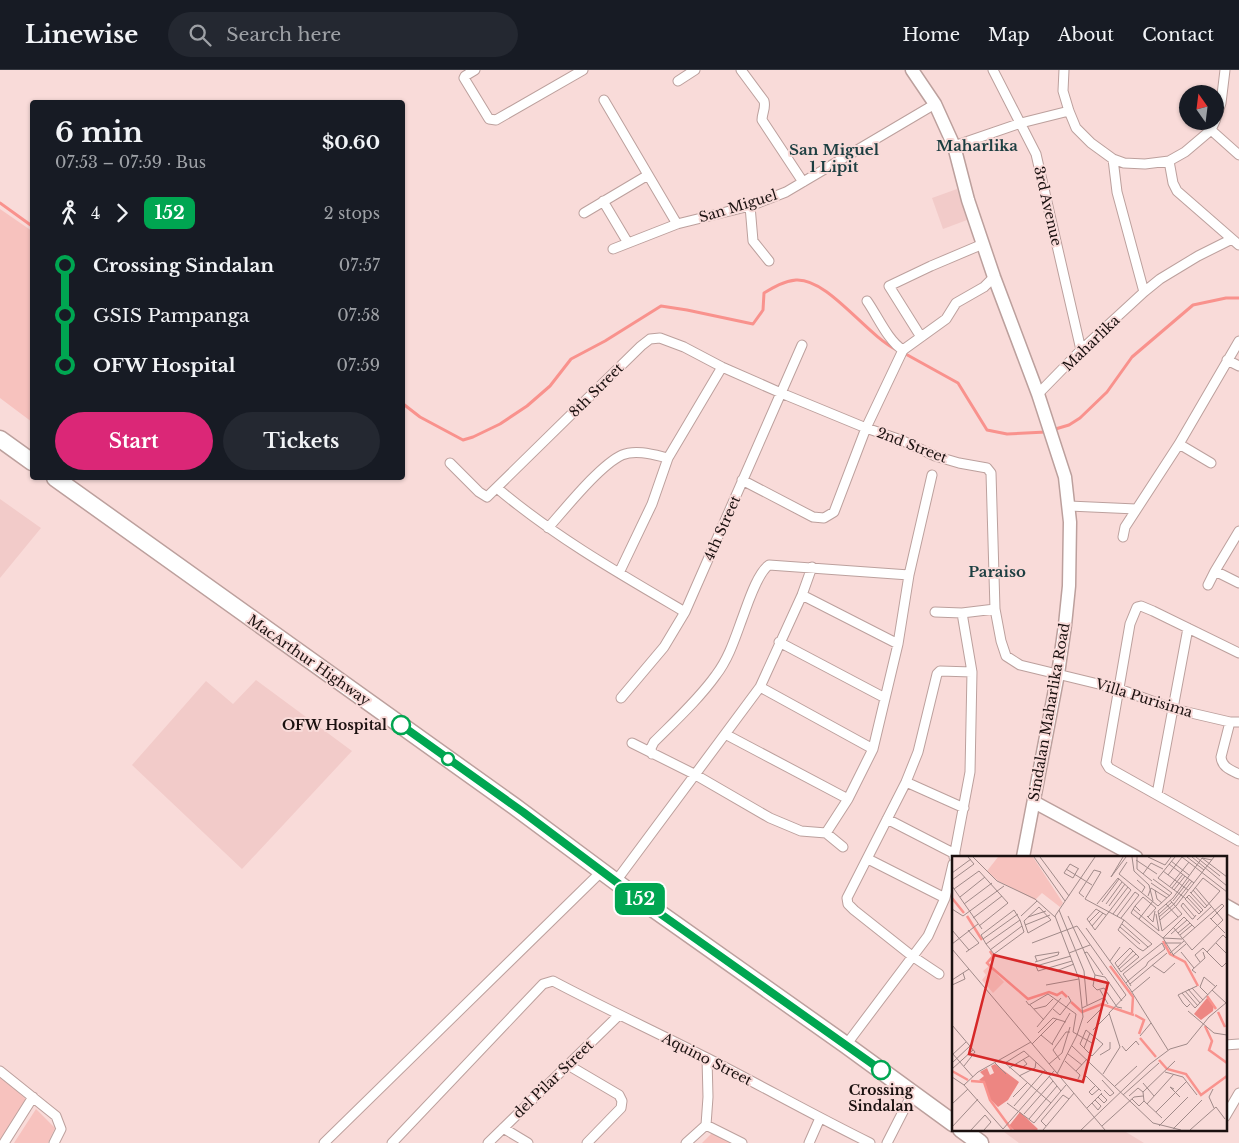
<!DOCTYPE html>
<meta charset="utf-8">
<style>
:root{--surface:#171b24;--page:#242831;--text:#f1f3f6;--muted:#9ea1a6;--line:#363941;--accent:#db2777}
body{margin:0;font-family:"Libre Baskerville",serif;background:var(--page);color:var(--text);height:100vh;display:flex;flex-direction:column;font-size:19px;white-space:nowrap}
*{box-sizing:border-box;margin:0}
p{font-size:16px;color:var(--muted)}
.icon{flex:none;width:28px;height:28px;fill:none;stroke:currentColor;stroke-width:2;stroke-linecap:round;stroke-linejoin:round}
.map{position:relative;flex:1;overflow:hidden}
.details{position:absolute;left:30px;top:30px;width:375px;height:380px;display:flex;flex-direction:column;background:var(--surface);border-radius:5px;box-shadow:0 1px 4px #0004}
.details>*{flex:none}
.badge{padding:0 10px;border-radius:8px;font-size:18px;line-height:32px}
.needle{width:32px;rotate:346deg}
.fabs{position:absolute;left:1179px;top:15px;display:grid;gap:10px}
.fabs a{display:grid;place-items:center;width:45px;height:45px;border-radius:50%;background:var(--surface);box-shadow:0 1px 4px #0004;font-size:25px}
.map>.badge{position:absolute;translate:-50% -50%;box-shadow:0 0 0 2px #fff}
.legs{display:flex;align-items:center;gap:8px;height:55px;padding:0 25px;font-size:16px}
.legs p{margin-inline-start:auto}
.overview{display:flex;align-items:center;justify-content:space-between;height:85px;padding:0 25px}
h1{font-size:28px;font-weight:700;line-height:38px}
.button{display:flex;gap:10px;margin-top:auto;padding:10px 25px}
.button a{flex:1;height:58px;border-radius:30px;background:var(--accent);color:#fff;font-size:20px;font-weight:700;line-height:58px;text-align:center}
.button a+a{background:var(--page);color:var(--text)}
ul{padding:0 25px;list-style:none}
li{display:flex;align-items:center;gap:18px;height:50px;font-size:19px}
li i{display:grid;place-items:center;width:8px;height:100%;margin:0 6px;background:currentColor}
li i::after{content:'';width:12px;height:12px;margin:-6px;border:4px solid;border-radius:50%;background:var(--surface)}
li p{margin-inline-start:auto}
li:first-child i{background:linear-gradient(#0000 50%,currentColor 0)}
li:last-child i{background:linear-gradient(currentColor 50%,#0000 0)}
header{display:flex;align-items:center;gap:30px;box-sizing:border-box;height:70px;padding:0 25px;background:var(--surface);border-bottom:1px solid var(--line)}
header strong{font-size:24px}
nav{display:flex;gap:28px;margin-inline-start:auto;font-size:18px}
.search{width:350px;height:45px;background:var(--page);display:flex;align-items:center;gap:12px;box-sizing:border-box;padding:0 18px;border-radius:28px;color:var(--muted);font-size:19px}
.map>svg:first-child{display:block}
</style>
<header>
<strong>Linewise</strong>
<div class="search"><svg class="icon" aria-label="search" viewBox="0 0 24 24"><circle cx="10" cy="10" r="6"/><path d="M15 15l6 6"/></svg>Search here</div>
<nav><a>Home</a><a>Map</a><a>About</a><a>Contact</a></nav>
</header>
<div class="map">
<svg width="1239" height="1073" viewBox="0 0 1239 1073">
<rect width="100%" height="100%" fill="#f9dbd9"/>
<path fill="#f2cbc9" d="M957,119l10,31 -24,9 -11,-31z
M0,429l41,29 -41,50z
M256,610l96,71 -110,118 -110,-104 74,-84 27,23z
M1000,1059h128l-2,3 18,11h-125z"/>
<path fill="#f7c2be" d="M0,139l32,22v191l-32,-24z
M0,1006l29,26 -29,41z
M36,1039l19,19 -7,15h-34z
M712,1063l22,10h-32z"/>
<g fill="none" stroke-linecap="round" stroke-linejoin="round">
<path stroke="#f9928d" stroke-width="3" d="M0,133l32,23
M902,282l56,31 29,47 20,4 39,-2
M402,333l18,14 43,23 10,-3 27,-13 27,-18 23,-20 21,-27 34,-18 56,-35 26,4 66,14 10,-14 1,-17c10,-6 20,-12 32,-13 32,-2 70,55 101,70
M1052,360l17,-5 11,-7 27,-26 25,-35 61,-52 33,-7h13"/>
<defs>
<path id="street" d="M475,0l-10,6 -1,2 25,41 7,1 87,-50
M741,0l23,31c2,7 -2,12 -2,19l41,62
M993,0l43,84 45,196
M1064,0l-1,21 6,20 7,17 15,15 22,16 11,4 21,1 24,-3 16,-9 26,-22 4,-9
M678,11l17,-11
M604,30l73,124
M1215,51l6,-18 4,-33
M1211,60l28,25
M954,76l67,-23 48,-12
M1113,89l4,33 27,100
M1169,91l4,22 4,8 62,54
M603,131l25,42
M750,136l3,35 16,20
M584,143l64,-38
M613,179l64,-25 73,-18 36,-14 149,-88
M921,267l-32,-51 42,-20 52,-22
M903,280l43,-31 10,-16 28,-16 10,-10
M1227,290l12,6
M1038,324l43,-44 63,-58 16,-13 38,-23 34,-17
M1179,374l32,19
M450,393l29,29 8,5 154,-151 9,-7 10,-1 24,9 38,20 59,26 85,35 35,12 34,16 24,7 28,5 4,5 4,136 6,32 5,15 14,9 99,24 55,20 56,13h9
M742,410l71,37 11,1 10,-6 32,-84 37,-78c-15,-9 -26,-35 -36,-49
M497,418c58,49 123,86 188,124
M1069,436l67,3
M548,458c17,-19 52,-63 74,-73 14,-6 33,0 46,3l54,-91
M1123,467l2,-10 54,-83 60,-103
M1215,501l24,12
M619,503l33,-69 16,-46
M1208,515l7,-14 24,-40
M802,525l96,49
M935,542l27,1 33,-4
M779,572l106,56
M1239,583l-86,-42 -12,-5 -4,1 -7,17 -24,139 3,5 130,73
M760,617l113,62
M621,628l43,-51 21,-35 117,-267
M1230,652l-9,35c1,10 9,13 18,17
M725,664l123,65
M632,673l62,31 76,44 31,13 25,2 17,14
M652,684l-1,-6 3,-6c21,-21 45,-43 62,-67 13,-17 19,-37 26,-56 5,-13 15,-46 27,-54l140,10
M906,712l58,26
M1157,724l31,-166
M887,749l68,35
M826,763l22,-34 25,-50 25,-105 11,-69 23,-100
M954,787l16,-85 2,-100 -10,-59
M868,789l77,39
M616,811l144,-194 42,-92 10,-28
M939,904l-27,-18 -58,-46 -6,-6 -1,-6 59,-116 12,-30 19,-78 3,-3 32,1
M846,975l82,-109 17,-38 8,-34
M1225,975l14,-1
M568,995l51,30 3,6 -1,7 -34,35
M0,1001l56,45 5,13 -7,14
M1225,1047l14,-24
M706,1055l36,18
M503,1058l25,15
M4,1073l29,-46
M324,1073l278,-272
M392,1073l151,-159 10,-3c51,27 103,51 154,77 55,28 108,58 163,85
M488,1073l130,-127
M686,1073l20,-18 2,-28 -1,-39
M809,1073l11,-25
M887,1073l25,-49"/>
<path id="secondary" d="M912,0l23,34 19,42 14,54 26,77 44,117 27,83 5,45 -1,64 -4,39 -7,49 -35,183
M1034,732l102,55
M1225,835l14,8"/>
<path id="highway" d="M0,369l32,23
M55,408l459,328 117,87 215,152 107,78
M961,1059l19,14"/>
</defs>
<use href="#street" stroke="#bca09d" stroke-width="11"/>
<use href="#secondary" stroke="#bca09d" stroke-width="15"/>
<use href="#highway" stroke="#bca09d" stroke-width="19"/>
<use href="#street" stroke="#fff" stroke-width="9"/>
<use href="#secondary" stroke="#fff" stroke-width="12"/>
<use href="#highway" stroke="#fff" stroke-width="16"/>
</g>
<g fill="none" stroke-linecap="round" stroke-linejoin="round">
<defs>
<path id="line-1" d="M401,655l122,87 108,81 250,177"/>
</defs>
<use href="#line-1" stroke="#fff" stroke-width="11"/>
<use href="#line-1" stroke="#00a651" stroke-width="8"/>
</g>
<g fill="#fff" stroke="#00a651" stroke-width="2.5">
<circle cx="401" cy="655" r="9"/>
<circle cx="448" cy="689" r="6"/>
<circle cx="881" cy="1000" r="9"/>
</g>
<g text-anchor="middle" stroke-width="4" stroke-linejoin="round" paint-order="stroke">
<g font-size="14" fill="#1b1110" stroke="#f9dbd9">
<text transform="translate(738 136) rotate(-17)" y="5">San Miguel</text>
<text transform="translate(1048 136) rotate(77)" y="5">3rd Avenue</text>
<text transform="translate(1091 273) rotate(-44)" y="5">Maharlika</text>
<text transform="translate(596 320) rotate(-45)" y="5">8th Street</text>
<text transform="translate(912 375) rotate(21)" y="5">2nd Street</text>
<text transform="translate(722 458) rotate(-66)" y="5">4th Street</text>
<text transform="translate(309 590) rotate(35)" y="5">MacArthur Highway</text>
<text transform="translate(1144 628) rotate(17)" y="5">Villa Purisima</text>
<text transform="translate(1049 642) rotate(-80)" y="5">Sindalan Maharlika Road</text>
<text transform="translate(707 989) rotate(27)" y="5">Aquino Street</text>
<text transform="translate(553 1009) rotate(-44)" y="5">del Pilar Street</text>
</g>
<g font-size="14" font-weight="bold" fill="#1b1110" stroke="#f9dbd9" text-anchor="end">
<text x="387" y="660">OFW Hospital</text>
<text x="881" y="1025" text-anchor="middle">Crossing<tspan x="881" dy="16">Sindalan</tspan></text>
</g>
<g font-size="15" font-weight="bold" fill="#1c3e41" stroke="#f9dbd9">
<text x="977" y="81">Maharlika</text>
<text x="834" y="85">San Miguel<tspan x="834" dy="17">1 Lipit</tspan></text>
<text x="997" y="507">Paraiso</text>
</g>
</g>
<g transform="translate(952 786)">
<rect width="275" height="275" fill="#f9dbd9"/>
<path d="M46,1h35l30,46 -3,4 -18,-14 -7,7 -37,-19 -11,-10zM37,110l15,16 -11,11 -11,-13 4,-5 -3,-4z" fill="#f7c2be"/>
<path d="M255,142l7,7 -1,6 -12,9 -7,-6zM43,208l24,18 -11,18 -10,7 -8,-8 -5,-16 -6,-3 5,-4 -4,-4 7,-4 3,7 4,-2 -3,-7zM68,256l18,17 -1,1h-23l-5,-4z" fill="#ed8682"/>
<path fill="none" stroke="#f9928d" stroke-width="2.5" d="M0,42l12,15M15,60l15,24M211,85l7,13 15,8 13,24M38,95l3,5 -6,7 4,4 37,32 21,-7 8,3 5,-3 5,5M158,110l23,31 -1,16M255,140l9,13M119,146l11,10 20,-8 32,11M266,156l7,15M183,159l9,5 -5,14M253,170l7,15 -3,9 18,13M188,182l16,19M207,204l8,9 19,5 15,21 26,-19M0,215l16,9M19,225l13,1 6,18 22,30"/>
<path fill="none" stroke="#a08a89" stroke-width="1" d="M21,1l24,24 38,18 20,18M82,1l31,44M88,1l29,39M171,1l-12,20 15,-20M180,1l2,14 15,14 4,16 -14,18M185,1v12l15,12M196,1l17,8 6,-8M223,1l-17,21 27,20M230,1l45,35M235,1l17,13M240,1l35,29M244,1l24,19M250,2l25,19M184,4l21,14M219,5l18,14M175,6l-8,12 39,32 14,-13 -19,-14M217,8l25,19M114,13l26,16M126,13l-5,9 -9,-5 6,-9 9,5M211,15l25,19M0,17l19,-14M191,18l8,-11 12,6M216,19l14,-18M0,24l22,-16 -6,-7M185,24l8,7 -3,5M199,27l19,13M0,30l30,43M218,30l19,-24M220,32l11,-14M2,33l25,-18 29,32 -29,23M203,34l2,9 5,4M222,34l11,-14M241,34l14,16M238,36l15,16 15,-17 -17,-13 -12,15M237,39l14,15 -4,4 -14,-15zM196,40l3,-8 16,10M8,41l25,-20M132,41l-5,-4 15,-23 7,2 -16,27 39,21 28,24 -9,7 -5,-3 -20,-18 6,-10M235,41l14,15M218,44l12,14 -20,17 -4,-20 15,-13 29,-40 10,2M221,45l17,-22M150,46l17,-23M12,48l28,-21M145,48l21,-26 13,12 -18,24M154,48l16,-22M214,48l12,13M222,48l18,-23M157,50l16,-22M183,50l-4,7 32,25 19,1 40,-35 2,2 -13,13M87,51l12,13 -23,13 -4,-12zM0,53l11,7 41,-30M181,53l26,22M62,54l6,10 -34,24 -5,-9zM107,54l25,61 3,34M188,55l-5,-5 8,-9 13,11 -8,9M204,58l3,17M207,58l13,-12M154,59l-10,-6 -9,10 8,11 33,-43M69,60l16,-15M116,60l27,59M165,60l18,-24 4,3 -18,23M195,60l6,6 2,-11M76,61l18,-6M207,61l15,-13M243,61l-12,-14 -2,3 11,13h1l3,-4M21,62l29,-22M258,62l15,15M208,64l16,-14 38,-49M245,64l15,-14M137,66l11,-11M170,68l26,23M73,69l25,-10M140,70l11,-13M168,71l20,17M221,71l19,23 31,-30 -28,-33M134,72l44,61 38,61M0,74l17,20M226,77l12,-10M219,78l16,-14M228,79l12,-10M211,82l21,-21 11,11M211,82l11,18M31,83l35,-25M80,87l45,-17 49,69 -17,18 11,34 -17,27M213,87h16M264,87l11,11M0,88l26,-20M34,88l8,10 30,-22 -4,-12M178,92l9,9 -18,15 -6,-9zM0,93l153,181M38,94l32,-24M14,96l13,-9 -11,-13M229,96l13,16M255,96l16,-17 3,3M117,97l21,-8M132,97l3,-1 16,23M218,97l14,-12M221,99l13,-11M158,105l10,-14M83,106l23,-7 1,-3 -24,4 2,5M248,106l-5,-7 8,-7 19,19 5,-5M200,109l12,8 11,-10M84,110l2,5 34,-10M84,110l35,-10M166,111l15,-16M167,113l17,-15M104,115l18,-7M244,117l-4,-3 13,-12 -2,-6M0,124l17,-11M174,127l2,-2 7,-6 11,-9 2,-4 17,-13 -3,-6 -39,31 5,7 3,5M178,128l37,-31M0,129l13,-6 -2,-6M94,129l33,-6M245,130l-15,7 13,15 22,-23M152,132l-7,2 -4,-4 2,-11 10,2 17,24M152,132l13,19 5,1M240,132l11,12M236,133l12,14M148,134l8,14M260,134l14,13M233,135l13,15M180,136l18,-15M230,137l-4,2 5,8 4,4 3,-3M256,139l-8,-8 4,-10 12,10M74,145l3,4 19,-11 28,20 -3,18 19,11M78,149l14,15M130,152l21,-10M82,153l12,-3 7,-7M101,153l7,6 11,-14 -3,-5M236,155l26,22 13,2M135,167l16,-16M0,169l23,27 -11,14M85,171l24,-29M134,174l17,14 -11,12 -12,-12zM141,174l16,-16M86,177l15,-15 13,4M89,179l12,10M188,180l11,-13M80,188l25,-25M100,188l18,-31M120,190l81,77 28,7M170,190l4,5 10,-10 3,4M132,192l6,-15M0,197l21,24M116,198l14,11M0,199l14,-13M148,199l10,-6v-7M108,204l-7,-10 13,-18h4M113,205l15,14 -2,4M0,207l18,-17M43,207l11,11M64,208l5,4 6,-4 -4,-5M97,208l13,-11 8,-26M57,212l20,-12M0,213l21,-19M124,215l11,-12M213,216l18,5 14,18M105,218l20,-39 6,-18 -4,-38 -24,-63 40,-59M98,219l-26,-24 -19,12 46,40M67,220l16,-8 1,-6M97,220l12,15M0,221l12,8 39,44 51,-58M130,224l4,-4 15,15M150,224l12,13 -4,3 -6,-6M191,227l11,13M12,229l14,-13 53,-30M143,230l-6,6 3,3 7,-6M163,230l22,-20M222,233l-4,-2 10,10M261,233l-4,8 5,11M171,239l36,-32M177,240l9,-8 5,4M61,241l14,-14M146,241l6,6 3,-3 -6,-6M180,243l7,7 5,-5M55,247l27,20 32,-38M140,247l6,7 3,-4 -6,-6M0,248l16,-15M195,248l27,-30M62,250l31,-36M135,252l15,-15M204,256l31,-31M72,258l29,-33M210,262l-18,-17 -1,-9 32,-31M77,263l28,-33M94,270l-5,-5 22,-26 6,4M150,270l32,-29 9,-1M207,270l29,-29M0,271l26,-28M221,273l29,-29M19,274l14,-15 6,7 -7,8M91,274l31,-37M129,274l69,-66 20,-15 17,-5 22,-27 18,-15M238,274l26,-23 9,12"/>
<path fill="#d62828" fill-opacity="0.15" stroke="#d62828" stroke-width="2.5" d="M42,99l114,28 -25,99 -114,-28z"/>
<rect width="275" height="275" fill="none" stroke="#1b1110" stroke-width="2.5"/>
</g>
</svg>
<div class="fabs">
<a><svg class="needle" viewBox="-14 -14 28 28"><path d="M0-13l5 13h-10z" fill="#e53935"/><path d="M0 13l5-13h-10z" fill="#9ea1a6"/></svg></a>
</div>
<b class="badge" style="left:640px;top:829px;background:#00a651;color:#fff">152</b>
<section class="details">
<div class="overview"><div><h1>6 min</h1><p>07:53 – 07:59 · Bus</p></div><b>$0.60</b></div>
<div class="legs"><svg class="icon" aria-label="walk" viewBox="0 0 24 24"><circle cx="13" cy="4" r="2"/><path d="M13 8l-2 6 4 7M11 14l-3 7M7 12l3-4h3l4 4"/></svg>4<svg class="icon" aria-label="forward" viewBox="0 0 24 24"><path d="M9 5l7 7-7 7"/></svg><b class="badge" style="background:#00a651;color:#fff">152</b><p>2 stops</p></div>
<ul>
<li><i style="color:#00a651"></i><b>Crossing Sindalan</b><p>07:57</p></li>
<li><i style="color:#00a651"></i><span>GSIS Pampanga</span><p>07:58</p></li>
<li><i style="color:#00a651"></i><b>OFW Hospital</b><p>07:59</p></li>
</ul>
<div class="button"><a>Start</a><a>Tickets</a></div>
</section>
</div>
